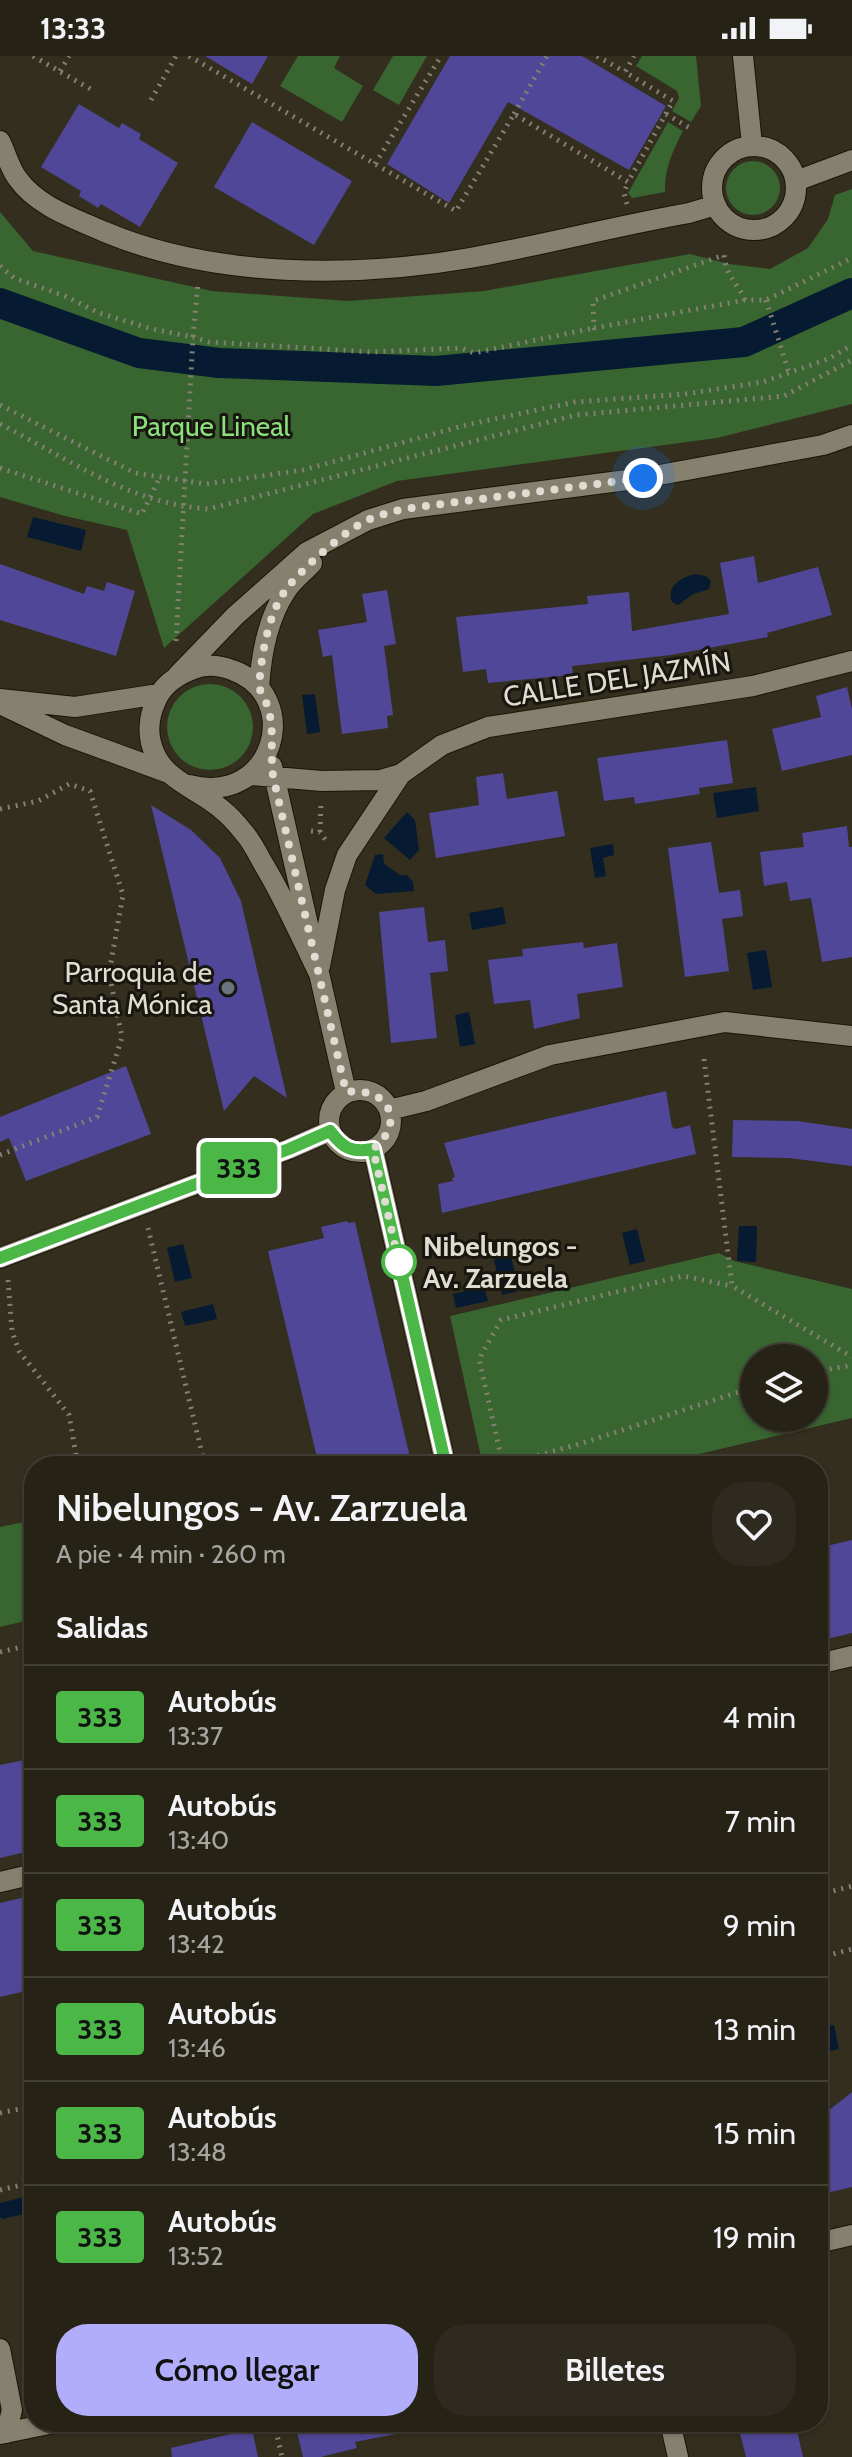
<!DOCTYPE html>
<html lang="es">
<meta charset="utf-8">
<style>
:root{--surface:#262216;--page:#2e2a1f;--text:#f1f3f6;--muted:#a4a4a1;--line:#423f35;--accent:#b2adfa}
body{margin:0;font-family:Cabin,sans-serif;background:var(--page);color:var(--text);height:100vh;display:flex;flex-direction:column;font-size:30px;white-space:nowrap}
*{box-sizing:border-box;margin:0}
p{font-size:26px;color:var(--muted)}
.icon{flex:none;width:44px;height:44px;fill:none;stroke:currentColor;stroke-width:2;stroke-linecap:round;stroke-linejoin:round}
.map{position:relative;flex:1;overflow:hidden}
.drawer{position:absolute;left:24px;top:1400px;width:804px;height:976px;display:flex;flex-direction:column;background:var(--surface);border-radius:32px;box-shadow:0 2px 6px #0004,0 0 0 2px var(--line)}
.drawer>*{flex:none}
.badge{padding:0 16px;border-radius:6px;font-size:28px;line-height:52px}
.tools{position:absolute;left:740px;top:1288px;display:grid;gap:16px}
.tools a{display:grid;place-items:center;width:88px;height:88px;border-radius:50%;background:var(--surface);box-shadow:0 2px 6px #0004,0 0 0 2px var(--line);font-size:40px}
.you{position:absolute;width:40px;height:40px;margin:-20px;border:6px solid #fff;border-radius:50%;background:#1a73e8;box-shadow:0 0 0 12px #1a73e833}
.map>.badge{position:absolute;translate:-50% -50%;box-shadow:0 0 0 4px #fff}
h2{padding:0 32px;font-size:30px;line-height:72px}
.round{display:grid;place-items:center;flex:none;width:84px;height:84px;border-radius:32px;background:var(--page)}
.summary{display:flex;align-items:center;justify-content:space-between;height:136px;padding:0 32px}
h1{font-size:38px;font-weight:600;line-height:60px}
.primary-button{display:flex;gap:16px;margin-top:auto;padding:16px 32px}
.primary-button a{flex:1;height:92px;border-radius:32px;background:var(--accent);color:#111;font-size:32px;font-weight:600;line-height:92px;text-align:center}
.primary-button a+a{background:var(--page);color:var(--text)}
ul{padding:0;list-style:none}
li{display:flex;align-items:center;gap:24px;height:104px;padding:0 32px;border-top:2px solid var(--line)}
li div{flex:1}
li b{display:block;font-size:30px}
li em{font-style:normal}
li .badge{min-width:88px;font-weight:700;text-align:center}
.status{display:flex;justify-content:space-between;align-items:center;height:56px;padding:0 40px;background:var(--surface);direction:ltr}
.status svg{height:22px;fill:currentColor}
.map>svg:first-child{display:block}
</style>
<div class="status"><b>13:33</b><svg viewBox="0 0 49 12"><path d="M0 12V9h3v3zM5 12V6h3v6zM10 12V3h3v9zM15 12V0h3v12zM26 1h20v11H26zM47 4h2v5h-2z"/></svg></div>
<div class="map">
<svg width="852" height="2401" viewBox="0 0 852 2401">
<rect width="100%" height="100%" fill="#332e1e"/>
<path fill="#386530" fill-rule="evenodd" d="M298,0h42l-6,12 29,18 -21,36 -62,-36z
M393,0h34l-28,49 -26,-15z
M642,0h54l5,50 -10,16 -19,-11 7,-13 -2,-7 -41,-25z
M668,66l15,9c-10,19 -19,39 -18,61l-33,6 -4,-5z
M726 132a27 27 0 1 1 54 0a27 27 0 1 1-54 0Z
M852,133v215l-135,34 -320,43 -84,33 -149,134 -37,-118 -62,-14 -65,-19v-285l33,39 179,40 136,10 136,-10 206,-37 39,10 41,5 38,-21 20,-29 7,-24z
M167 671a43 43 0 1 1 86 0a43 43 0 1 1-86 0Z
M719,1197l15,8 118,28v129l-204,48h-165l-33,-150zM754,1302h60v60h-60z
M34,1464v99l-34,8v-100z"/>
<path fill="#061b31" d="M33,461l53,13 -5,21 -54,-14z
M694,518l12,2 5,5 -2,8 -16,5 -15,11 -6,-3c-6,-16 9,-24 22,-28z
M315,638l5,38 -13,2 -5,-39z
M756,731l3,24 -42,7 -4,-25z
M407,756l8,8 4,30 -9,10 -26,-22z
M613,788l1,11 -11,3 3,18 -11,2 -5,-30z
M383,798l1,10 16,11h7l6,7 1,9 -38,3 -11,-9 10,-30z
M503,851l3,17 -34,6 -3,-17z
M766,894l6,37 -19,3 -6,-37z
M469,956l6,32 -15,3 -5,-32z
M739,1170h18l-1,36 -19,-1z
M637,1173l8,32 -15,4 -8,-32z
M183,1188l9,34 -17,4 -8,-34z
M511,1200l8,35 -17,4 -8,-35z
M484,1231l4,14 -32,7 -3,-14z
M213,1248l4,15 -32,7 -4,-14z
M834,1969l5,24 -21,5v-26z
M28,2140l4,16 -29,7 -3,-2v-14z"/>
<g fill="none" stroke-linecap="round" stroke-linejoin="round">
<path stroke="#061b31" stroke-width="30" d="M0,247l139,50 80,10 217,8 308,-29 108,-49"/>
</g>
<path fill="#514798" d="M205,0h63l-16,28z
M450,0h132l84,50 -37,64 -121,-68 -59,101 -62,-39z
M79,48l40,24 3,-5 19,11 -2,5 39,24 -38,64 -39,-23 -3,4 -19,-12 2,-5 -40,-24z
M252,66l100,59 -38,64 -100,-58z
M754,500l4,27 60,-16 14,48 -65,18 1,4 -97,18 -99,11 1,9 -85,8 -2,-14 -23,3 -7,-55 132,-13 -1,-8 42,-4 3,39 97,-17 -9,-51z
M0,508l84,30 3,-8 17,5 3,-9 28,9 -19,65 -116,-36z
M387,534l9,54 -12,2 9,69 -6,1 1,12 -46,6 -10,-79 -9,2 -5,-27 49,-8 -5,-28z
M847,631l5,22v46l-70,16 -10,-42 49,-12 -5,-21z
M727,684l6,43 -34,5 1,6 -65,10 -1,-7 -30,4 -7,-43z
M503,717l4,26 50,-8 8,45 -129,22 -7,-45 50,-8 -3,-28z
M151,749l40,25 29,28 21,43 46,197 -33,-22 -30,35z
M847,770l2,21h3v110l-30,5 -11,-64 -21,3 -3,-19 -23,4 -4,-34 44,-5 -2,-14z
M711,786l8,51 21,-3 3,26 -21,3 7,52 -44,6 -17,-129z
M424,851l4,35 17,-2 3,31 -18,2 7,65 -46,5 -12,-131z
M583,886l1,6 33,-5 6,44 -46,7 3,24 -46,11 -4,-29 -36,4 -6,-44 35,-4 -1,-7z
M126,1010l25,68 -125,47 -17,-43 -9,4v-25z
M666,1035l6,36 4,2 14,-4 6,29 -254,59 -4,-29 15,-3 -1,-3 3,-1 -11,-34z
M733,1064l65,1 54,8v37l-63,-8 -57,-1z
M347,1165l1,2 7,-1 57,244h-93l-51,-215 56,-13 -3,-11z
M852,1484v93l-34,8v-93z
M34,1702v92l-34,8v-93z
M34,1839v94l-34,8v-94z
M852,2036v95l-34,8v-76z
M316,2366h84l1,11 -46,9 2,6 -36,9h-18l-7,-30z
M737,2366h58l8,35h-57z
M252,2373l6,28h-86l-1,-9z"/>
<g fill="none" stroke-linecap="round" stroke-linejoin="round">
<defs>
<path id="street" d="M743,0l9,89
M0,85c6,12 10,28 18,38 20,28 58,40 87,53 109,46 250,46 365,26 73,-13 146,-32 219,-45l27,-8
M712 132a42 42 0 1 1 84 0a42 42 0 1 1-84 0Z
M796,125l56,-21
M177,620l58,-60 72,-64 61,-32 35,-11 240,-31 180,-33 29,-10
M259,632c2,-32 9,-70 27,-97 6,-10 18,-19 26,-28
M0,643l75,8 84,-13
M0,648l65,31 101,37
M272,710l74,326
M251,719l71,6 58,-1 21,-6 41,-29 46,-18 265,-41 99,-25
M189,729c86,22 115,-90 43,-115 -13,-5 -28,-6 -41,0 -15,6 -29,16 -35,31 -8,17 -9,36 -1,53 11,26 44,36 65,54 9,7 18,17 25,26 8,9 13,21 19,31 21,35 37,72 55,109
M320,910l15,-76 12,-35 54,-81
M329 1065a31 31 0 1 1 62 0a31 31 0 1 1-62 0Z
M389,1054l37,-9 124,-46 175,-33 127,14
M373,1093l73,317
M0,1202l289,-109 41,-18
M818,1608l34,-8
M0,1826l34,-8
M818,2187l34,-8
M0,2293l12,61 -6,23
M670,2366l8,35
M0,2378l58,-12"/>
</defs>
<use href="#street" stroke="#1a1607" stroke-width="22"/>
<path stroke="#848073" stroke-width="5" stroke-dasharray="2 6" stroke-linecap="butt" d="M33,0l59,34
M189,0l267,155 58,-97 114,68 45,-81 -48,-29 9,-16
M597,0l28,16
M60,15l9,-15
M151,44l25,-44
M514,58l33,-58
M666,58l27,16
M375,108l66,-108
M627,148l-3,-11 4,-11
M0,210l14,12 51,18 34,17 53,16 41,8 5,-55
M745,244c-9,-20 -18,-21 -21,-45l-131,46 1,27 151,-28h21l86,-42
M766,244l23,73
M0,349l135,68 71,11 97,-14 163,-45 109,-23 110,-8 78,-12 65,-23 24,-14
M0,368c67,34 130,80 208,85l368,-94 208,-19 68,-36
M0,412l142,46 18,-37
M176,585l17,-304 16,5 162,10 90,-4 13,5 120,-25
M0,753l38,-8 31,-17 21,7 33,104 -14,78 13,64 -25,80 -97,38
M311,775l9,1 7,10
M320,776l1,-29
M704,1003l28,227 120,71
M148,1172l57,238
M8,1224l4,51 7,20 50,64 9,51
M814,1316l38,-7
M503,1409l-24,-106 22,-39 182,-44 49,10
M499,1410l84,-23 171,-56
M0,1596l34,-8
M818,1839l34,-9
M818,1902l34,-9
M0,2057l34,-7
M0,2134l34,-8
M274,2366l8,35"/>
<use href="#street" stroke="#86806e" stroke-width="20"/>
</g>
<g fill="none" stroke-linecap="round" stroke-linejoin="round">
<defs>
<path id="line" d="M0,1202l289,-109 41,-18c13,17 21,22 43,18l73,317"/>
</defs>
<use href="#line" stroke="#fff" stroke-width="18"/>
<use href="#line" stroke="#4ab747" stroke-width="12"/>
<path stroke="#dfdcd2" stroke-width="8" stroke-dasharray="0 14.4" d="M399,1206l1,5 -27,-118c34,-27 15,-63 -27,-57l-73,-316c-4,-36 5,-56 -14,-88 2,-31 9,-75 28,-100 17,-21 57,-57 81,-68 11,-5 23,-8 35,-11l240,-31"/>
</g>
<circle fill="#6b7280" stroke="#18160f" stroke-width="3" cx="228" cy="932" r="8"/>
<circle fill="#fff" stroke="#4ab747" stroke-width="4" cx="399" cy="1206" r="16"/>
<g text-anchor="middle" stroke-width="6" stroke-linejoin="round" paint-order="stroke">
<g font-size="28" fill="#8be17d" stroke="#18160f">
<text x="211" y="380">Parque Lineal</text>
</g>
<g font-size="28" fill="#dfdcd2" stroke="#18160f">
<text transform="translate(617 623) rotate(-9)" y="10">CALLE DEL JAZMÍN</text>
</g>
<g font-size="28" fill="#dfdcd2" stroke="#18160f" text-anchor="end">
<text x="212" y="926">Parroquia de<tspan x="212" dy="32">Santa Mónica</tspan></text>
</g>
<g font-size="28" font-weight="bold" fill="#dfdcd2" stroke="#18160f" text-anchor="start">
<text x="423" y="1200">Nibelungos -<tspan x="423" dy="32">Av. Zarzuela</tspan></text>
</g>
</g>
</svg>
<div class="tools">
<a><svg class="icon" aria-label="layers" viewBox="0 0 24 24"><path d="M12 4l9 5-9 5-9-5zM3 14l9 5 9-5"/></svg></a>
</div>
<div class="you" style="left:643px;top:422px"></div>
<b class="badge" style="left:239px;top:1112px;background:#4ab747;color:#111">333</b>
<section class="drawer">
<div class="summary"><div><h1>Nibelungos - Av. Zarzuela</h1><p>A pie · 4 min · 260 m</p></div><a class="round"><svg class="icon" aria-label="heart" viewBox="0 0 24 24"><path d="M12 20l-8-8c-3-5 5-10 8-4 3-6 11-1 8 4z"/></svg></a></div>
<h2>Salidas</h2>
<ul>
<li><span class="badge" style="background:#4ab747;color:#111">333</span><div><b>Autobús</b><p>13:37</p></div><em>4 min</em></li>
<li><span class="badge" style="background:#4ab747;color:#111">333</span><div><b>Autobús</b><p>13:40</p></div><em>7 min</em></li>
<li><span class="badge" style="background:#4ab747;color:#111">333</span><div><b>Autobús</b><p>13:42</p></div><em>9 min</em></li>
<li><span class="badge" style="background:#4ab747;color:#111">333</span><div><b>Autobús</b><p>13:46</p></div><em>13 min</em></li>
<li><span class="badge" style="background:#4ab747;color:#111">333</span><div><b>Autobús</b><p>13:48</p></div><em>15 min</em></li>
<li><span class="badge" style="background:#4ab747;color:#111">333</span><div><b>Autobús</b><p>13:52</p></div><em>19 min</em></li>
</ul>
<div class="primary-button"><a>Cómo llegar</a><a>Billetes</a></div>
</section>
</div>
